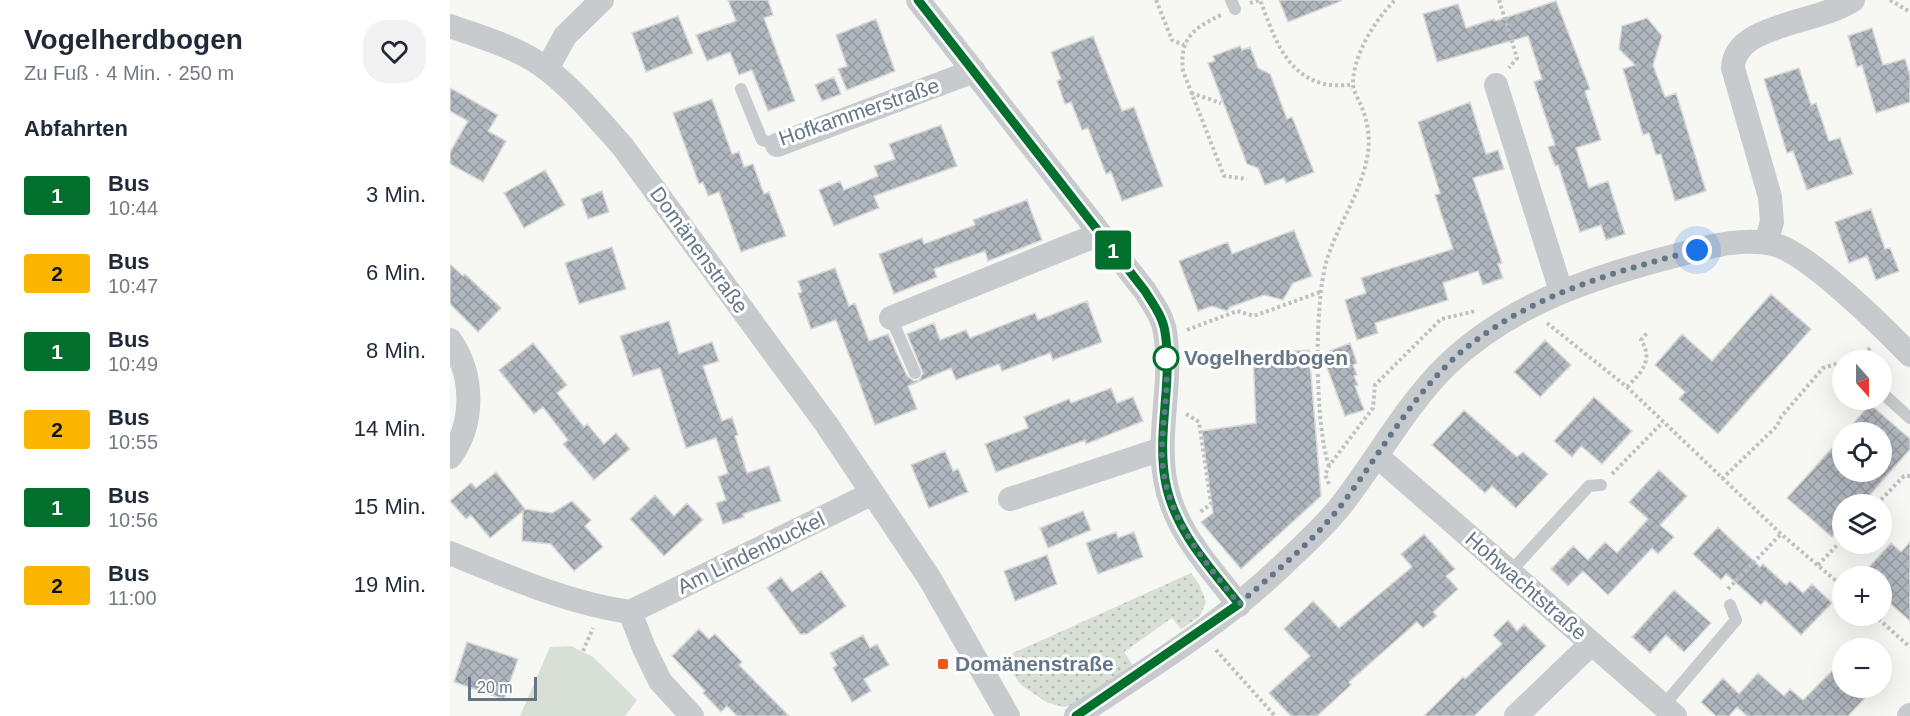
<!DOCTYPE html>
<html lang="de">
<meta charset="utf-8">
<style>
:root{--surface:#fff;--page:#f2f2f3;--text:#1f2937;--muted:#747a83}
body{margin:0;font-family:Helvetica,sans-serif;background:var(--page);color:var(--text);height:100vh;display:flex;flex-direction:column;font-size:22px;white-space:nowrap}
*{box-sizing:border-box;margin:0}
p{font-size:20px;color:var(--muted)}
.icon{flex:none;width:33px;height:33px;fill:none;stroke:currentColor;stroke-width:2;stroke-linecap:round;stroke-linejoin:round}
.map{position:relative;flex:1;overflow:hidden}
.sheet{display:flex;flex-direction:column;background:var(--surface);width:450px}
.sheet>*{flex:none}
.badge{padding:0 12px;border-radius:4px;font-size:21px;line-height:39px}
.needle{width:39px;rotate:159deg}
.controls{position:absolute;left:1382px;top:350px;display:grid;gap:12px}
.controls a{display:grid;place-items:center;width:60px;height:60px;border-radius:50%;background:var(--surface);box-shadow:0 6px 24px #0002;font-size:30px}
.scale{position:absolute;left:18px;bottom:15px;width:69px;box-sizing:border-box;padding-left:6px;border:3px solid #647688;border-top:0;font-size:16px;line-height:21px;white-space:nowrap;color:#647688;-webkit-text-stroke:4px #fff;paint-order:stroke}
.you{position:absolute;width:30px;height:30px;margin:-15px;border:4px solid #fff;border-radius:50%;background:#1a73e8;box-shadow:0 0 0 9px #1a73e833}
.map>.badge{position:absolute;translate:-50% -50%;box-shadow:0 0 0 3px #fff}
h2{padding:0 24px;font-size:22px;line-height:54px}
.round{display:grid;place-items:center;flex:none;width:63px;height:63px;border-radius:24px;background:var(--page)}
.head{display:flex;align-items:center;justify-content:space-between;height:102px;padding:0 24px}
h1{font-size:28px;font-weight:700;line-height:45px}
ul{padding:0;list-style:none}
li{display:flex;align-items:center;gap:18px;height:78px;padding:0 24px}
li div{flex:1}
li b{display:block;font-size:22px}
li em{font-style:normal}
li .badge{min-width:66px;font-weight:700;text-align:center}
main{display:flex;flex:1;min-height:0}
.map>svg:first-child{display:block}
</style>
<main>
<section class="sheet">
<div class="head"><div><h1>Vogelherdbogen</h1><p>Zu Fuß · 4 Min. · 250 m</p></div><a class="round"><svg class="icon" aria-label="heart" viewBox="0 0 24 24"><path d="M12 20l-8-8c-3-5 5-10 8-4 3-6 11-1 8 4z"/></svg></a></div>
<h2>Abfahrten</h2>
<ul>
<li><span class="badge" style="background:#00702c;color:#fff">1</span><div><b>Bus</b><p>10:44</p></div><em>3 Min.</em></li>
<li><span class="badge" style="background:#fab500;color:#111">2</span><div><b>Bus</b><p>10:47</p></div><em>6 Min.</em></li>
<li><span class="badge" style="background:#00702c;color:#fff">1</span><div><b>Bus</b><p>10:49</p></div><em>8 Min.</em></li>
<li><span class="badge" style="background:#fab500;color:#111">2</span><div><b>Bus</b><p>10:55</p></div><em>14 Min.</em></li>
<li><span class="badge" style="background:#00702c;color:#fff">1</span><div><b>Bus</b><p>10:56</p></div><em>15 Min.</em></li>
<li><span class="badge" style="background:#fab500;color:#111">2</span><div><b>Bus</b><p>11:00</p></div><em>19 Min.</em></li>
</ul>
</section>
<div class="map">
<svg width="1460" height="716" viewBox="0 0 1460 716">
<defs>
<pattern id="grass-dots" width="8" height="8" patternUnits="userSpaceOnUse" patternTransform="scale(1.5)"><rect width="8" height="8" fill="#d8e0d5"/><path d="M2 2h.1M6 6h.1" fill="none" stroke="#b3bab3" stroke-width="1.8" stroke-linecap="round"/></pattern>
<pattern id="building-cross-hatch" width="8" height="8" patternUnits="userSpaceOnUse" patternTransform="scale(1.5)"><rect width="8" height="8" fill="#afb6bd"/><path d="M0 0l8 8M0 8l8-8" fill="none" stroke="#92999f"/></pattern>
</defs>
<rect width="100%" height="100%" fill="#f7f8f4"/>
<path fill="url(#grass-dots)" d="M741,573l8,11 7,18 -6,14 -19,13 -9,-11 -48,34 10,15 -56,38 -14,2 -16,-4 -27,-18 -19,-27z"/>
<path fill="#d8e0d5" d="M121,646l22,11 44,43 -12,16h-105l30,-69z"/>
<path fill="url(#building-cross-hatch)" stroke="#d9d9d7" stroke-width="1.5" d="M278,0h40l5,15 -9,3 31,83 -27,10 -16,-41 -13,5 -9,-23 -23,9 -11,-26 40,-14z
M829,0h62v1l-53,21z
M1106,1l34,88 -5,2 16,49 -25,8 13,40 19,-7 17,53 -19,6 -5,-15 -21,7 -22,-67 -3,1 -7,-19 7,-2 -21,-63 8,-3 -14,-43 -91,26 -14,-48 35,-10 8,24 28,-9 1,2z
M228,16l15,37 -47,19 -14,-39z
M1197,18l15,18 -9,29 12,32 11,-4 30,98 -31,10 -14,-47 -5,1 -7,-22 -6,2 -20,-66 12,-4 -16,-16 3,-23z
M426,19l19,52 -48,19 -9,-21 9,-3 -11,-31z
M1422,28l11,37 22,-6 5,16v27l-34,11 -14,-48 -5,2 -9,-31z
M643,36l29,75 12,-4 29,79 -41,15 -11,-29 -5,2 -18,-46 -6,2 -11,-28 -6,2 -8,-23 4,-2 -10,-27z
M790,46l2,4 8,-3 8,21 12,6 17,45 5,-2 22,55 -28,11 -2,-5 -19,7 -7,-17 -11,-4 -39,-101 7,-2 -2,-5z
M1349,68l12,37 5,-2 13,38 11,-3 13,36 -46,16 -14,-39 -6,2 -23,-74z
M384,77l7,17 -19,7 -7,-16z
M0,88l48,27 -10,16 18,10 -23,41 -33,-18v-12l18,-31 -18,-10z
M262,99l20,55 7,-2 5,15 9,-3 11,30 5,-2 17,44 -45,16 -22,-60 -11,4 -5,-14 -4,2 -26,-71z
M1020,102l16,52 12,-4 6,19 -31,9 29,85 -4,1 5,14 -20,7 -5,-14 -35,12 5,17 -73,23 3,10 -21,7 -12,-40 21,-7 -5,-15 92,-29 -18,-54 5,-2 -22,-71z
M491,125l16,41 -83,30 5,12 -45,18 -15,-36 21,-9 4,9 34,-14 -4,-10 21,-7 -6,-15z
M95,170l20,35 -41,23 -20,-35z
M152,191l7,21 -21,7 -7,-20z
M577,200l15,40 -54,21 -3,-10 -51,18 3,8 -43,17 -15,-40 43,-16 2,6 51,-19 -2,-5z
M1421,209l14,40 5,-1 9,23 -23,9 -9,-24 -18,7 -14,-41z
M844,230l18,46 -19,7 -10,17 -19,-5 -34,12 -3,4 -15,-5 -14,5 -19,-50 49,-19 4,12z
M162,247l14,42 -47,15 -14,-41z
M0,264l13,12 2,-2 36,34 -23,24 -28,-28z
M385,268l14,38 6,-3 14,38 19,-7 19,42 7,5 5,-1 4,-7 -16,-39 27,-11 6,17 26,-10 4,8 65,-25 3,7 49,-19 15,41 -49,18 -3,-7 -48,18 -3,-7 -43,16 -5,-12 -43,18 9,23 -42,16 -39,-105 -25,9 -13,-36 4,-1 -4,-11z
M1321,294l40,35 -93,105 -39,-35 6,-7 -30,-27 27,-31 30,27z
M219,321l10,33 33,-12 7,19 -16,5 19,55 10,-4 6,18 -3,1 12,37 22,-7 12,35 -38,13 1,3 -21,7 -7,-21 10,-3 -8,-23 10,-4 -12,-35 -30,10 -26,-80 -27,8 -13,-40z
M1095,340l26,25 -31,32 -26,-25z
M83,343l34,42 -10,8 27,34 3,-3 17,20 12,-11 14,16 -36,31 -31,-36 5,-4 -25,-33 -9,7 -35,-44z
M900,343l7,20 -4,2 4,10 -3,1 4,9 -3,1 9,24 -19,6 -23,-62z
M859,350l12,146 -80,73 -40,-47 12,-9 -11,-82 54,-8 -3,-69z
M661,388l6,15 16,-6 10,24 -57,23 -1,-4 -89,32 -11,-28 43,-16 -4,-11 45,-18 2,4z
M1144,397l38,34 -30,33 -21,-18 -9,11 -18,-16z
M1420,404l40,35v10l-48,55h-20v22l-10,11 -45,-39 55,-61v34h39v-39h-35z
M1014,410l53,47 6,-5 25,22 -32,34 -24,-22 -7,7 -53,-48z
M495,451l8,20 5,-2 10,23 -39,16 -18,-43z
M1209,470l28,26 -27,29 14,12 -16,17 -6,-6 -44,47 -25,-24 -15,15 -17,-17 22,-23 15,14 17,-18 12,11 31,-34 -19,-17z
M46,472l29,37 27,4 20,-12 19,19 -6,6 18,21 -29,24 -23,-27 -29,-3 1,-30 -33,27 -19,-23 -5,4 -16,-18 21,-18 5,5z
M205,495l19,21 13,-13 16,17 -39,36 -34,-37z
M633,511l8,19 -43,18 -8,-20z
M1268,527l42,40 3,-3 23,21 4,-4 13,12 9,-9 20,19 -31,32 -36,-35 -4,5 -35,-31 -5,6 -28,-26z
M666,532l2,6 16,-6 9,25 -45,17 -12,-31z
M974,534l31,35 -9,7 12,13 -25,23 4,4 -14,12 -6,-6 -68,60 2,3 -34,31h-26l-22,-23 41,-37 -26,-27 29,-28 26,27 73,-61 -11,-13z
M1460,542v79l-28,-25 8,-9 -21,-20 22,-24 10,9z
M597,555l10,29 -42,17 -11,-30z
M371,571l25,35 -39,28h-7l-33,-46 14,-11 11,15z
M1224,590l37,33 -27,29 -18,-17 -16,18 -18,-16z
M1058,620l9,11 7,-7 22,22 -72,70h-50l39,-39 2,2 37,-35 -9,-9z
M249,629l10,10 6,-5 27,28 -3,3 50,51h-52l-10,-10 -6,6 -18,-19 2,-2 -33,-35z
M413,635l7,13 7,-4 12,21 -25,14 7,12 -19,11 -19,-34 4,-3 -7,-12z
M17,642l51,17 -14,40 -50,-17z
M1392,661v26h33l-27,29h-101l-10,-9 -8,9h-13l-15,-14 22,-24 16,16 19,-21 26,23 6,-7 13,11z"/>
<g fill="none" stroke-linecap="round" stroke-linejoin="round">
<path stroke="#bec1c3" stroke-width="4" stroke-dasharray="3 3" stroke-linecap="butt" d="M706,0l16,40 12,5
M1049,0l18,58 -8,10
M1440,0l20,12
M800,3l10,-3c13,33 24,74 64,84 8,2 19,1 28,1
M771,15c-27,13 -42,23 -38,56l41,105 23,3
M741,93l30,10
M1097,323l80,64 154,147 61,52
M737,330l50,-19 17,5 66,-24
M1397,360l17,-5 6,-7
M1177,387c14,-14 27,-27 14,-47l7,-8
M736,414l13,8 12,82 -11,8
M879,466c-14,-40 -15,-160 -3,-203 10,-36 34,-67 41,-105 4,-18 1,-36 -6,-53 -3,-6 -8,-15 -8,-21 0,-29 22,-64 42,-84
M1162,474l51,-52
M1272,479l55,-53 4,-9 42,-49 19,-6
M879,484l-4,-9 4,-9 44,-58 2,-23 66,-66 35,-8
M1427,504l27,-28h6
M1368,565l24,-25
M1278,589l53,-55
M1424,615l36,32
M766,650l59,66
M133,651l10,-23"/>
<path stroke="#c7cbce" stroke-width="12" d="M781,0l4,9
M291,89l21,51 15,5
M441,318l24,55
M1431,392l29,26
M1060,572l79,-86 12,-1
M1213,706l73,-86 -6,-15"/>
<path stroke="#c7cbce" stroke-width="24" d="M468,0l227,291c8,13 18,26 20,41 8,49 -8,98 0,147 8,50 44,87 74,126
M0,26c33,12 70,22 98,44 28,22 51,50 75,77l204,278 103,154 78,137
M97,69l18,-33 37,-36
M1046,85l65,206
M327,145l197,-74
M1316,243l6,-21 -2,-25 -37,-129c1,-45 86,-44 120,-68
M441,318l209,-84
M0,340c24,34 25,84 0,117
M927,456l298,260
M560,499l152,-50
M0,553c59,24 117,50 180,59l14,36 16,33 32,35
M180,612l241,-118
M626,716c73,-48 149,-94 212,-156 18,-17 39,-36 55,-57 35,-45 63,-98 104,-138 63,-61 148,-89 231,-110 30,-8 67,-19 98,-10 35,11 107,82 134,110
M1066,716l75,-72
M1459,716l1,-1"/>
</g>
<g fill="none" stroke-linecap="round" stroke-linejoin="round">
<defs>
<path id="line" d="M468,0l227,291c8,13 18,26 20,41 8,49 -8,98 0,147 8,50 44,87 74,125l-163,112"/>
</defs>
<use href="#line" stroke="#fff" stroke-width="14"/>
<use href="#line" stroke="#00702c" stroke-width="9"/>
<path stroke="#647688" stroke-width="6" stroke-dasharray="0 10.8" d="M716,358c3,25 -3,60 -4,89 -2,64 40,111 77,157 35,-31 75,-63 104,-101 43,-57 77,-123 136,-165 65,-47 142,-68 218,-88"/>
</g>
<circle fill="#fff" stroke="#00702c" stroke-width="3" cx="716" cy="358" r="12"/>
<rect fill="#f2571a" stroke="#fff" stroke-width="2" x="487" y="658" width="12" height="12" rx="3"/>
<g text-anchor="middle" stroke-width="6" stroke-linejoin="round" paint-order="stroke">
<g font-size="21" fill="#647688" stroke="#fff">
<text transform="translate(409 112) rotate(-19)" y="7">Hofkammerstraße</text>
<text transform="translate(249 250) rotate(54)" y="7">Domänenstraße</text>
<text transform="translate(301 553) rotate(-26)" y="7">Am Lindenbuckel</text>
<text transform="translate(1076 586) rotate(41)" y="7">Hohwachtstraße</text>
</g>
<g font-size="21" font-weight="bold" fill="#647688" stroke="#fff" text-anchor="start">
<text x="734" y="365">Vogelherdbogen</text>
</g>
<g font-size="21" font-weight="bold" fill="#647688" stroke="#fff" text-anchor="start">
<text x="505" y="671">Domänenstraße</text>
</g>
</g>
</svg>
<div class="controls">
<a><svg class="needle" viewBox="-14 -14 28 28"><path d="M0-13l5 13h-10z" fill="#e53935"/><path d="M0 13l5-13h-10z" fill="#747a83"/></svg></a>
<a><svg class="icon" aria-label="locate" viewBox="0 0 24 24"><circle cx="12" cy="12" r="6"/><path d="M12 2v4M12 18v4M2 12h4M18 12h4"/></svg></a>
<a><svg class="icon" aria-label="layers" viewBox="0 0 24 24"><path d="M12 4l9 5-9 5-9-5zM3 14l9 5 9-5"/></svg></a>
<a>+</a>
<a>−</a>
</div>
<div class="scale">20 m</div>
<div class="you" style="left:1247px;top:250px"></div>
<b class="badge" style="left:663px;top:250px;background:#00702c;color:#fff">1</b>
</div>
</main>
